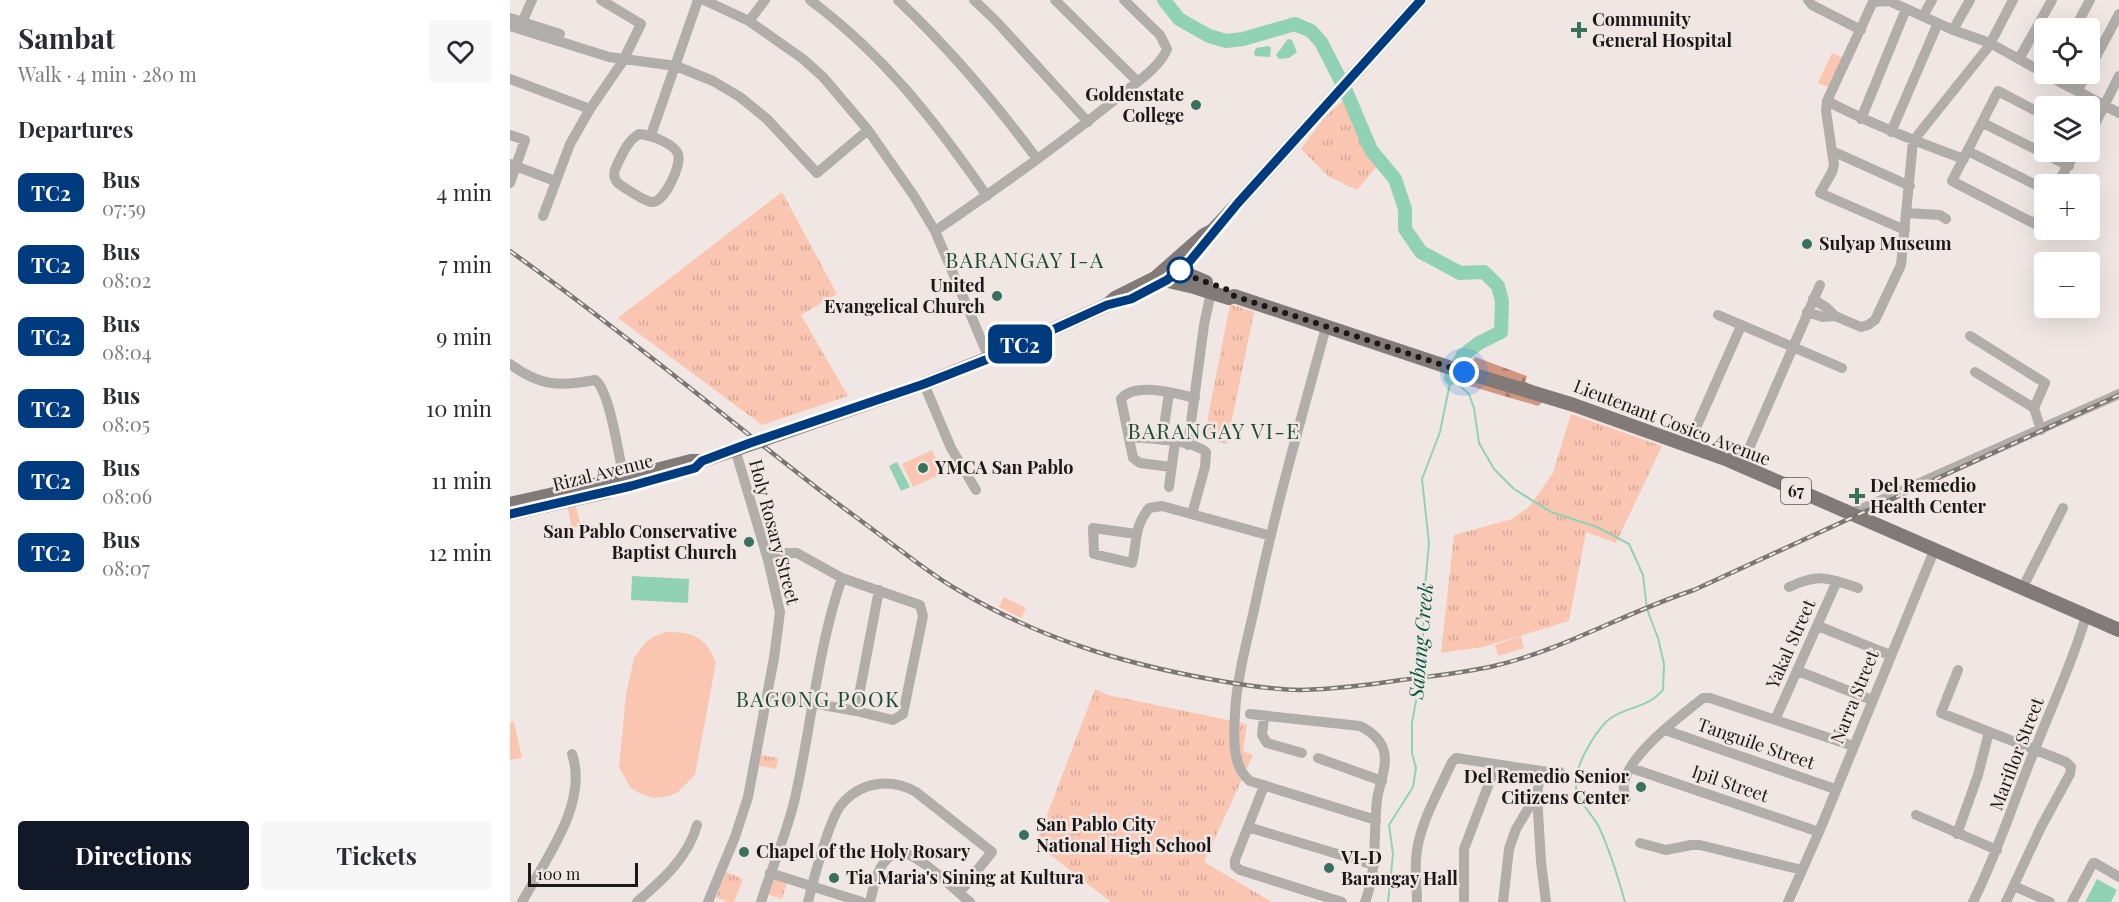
<!DOCTYPE html>
<meta charset="utf-8">
<style>
:root{--surface:#fff;--page:#f7f7f7;--text:#2b2b33;--muted:#7c7c81;--accent:#111827}
body{margin:0;font-family:"Playfair Display",serif;background:var(--page);color:var(--text);height:100vh;display:flex;flex-direction:column;font-size:22px;white-space:nowrap}
*{box-sizing:border-box;margin:0}
p{font-size:20px;color:var(--muted)}
.icon{flex:none;width:33px;height:33px;fill:none;stroke:currentColor;stroke-width:2;stroke-linecap:round;stroke-linejoin:round}
.map{position:relative;flex:1;overflow:hidden}
.side{display:flex;flex-direction:column;background:var(--surface);width:510px}
.side>*{flex:none}
.badge{padding:0 12px;border-radius:9px;font-size:21px;line-height:39px}
.controls{position:absolute;left:1524px;top:18px;display:grid;gap:12px}
.controls a{display:grid;place-items:center;width:66px;height:66px;border-radius:6px;background:var(--surface);box-shadow:0 6px 24px #0002;font-size:30px}
.scale{position:absolute;left:18px;bottom:15px;width:110px;box-sizing:border-box;padding-left:6px;border:3px solid #1b1817;border-top:0;font-size:16px;line-height:21px;white-space:nowrap;color:#1b1817;-webkit-text-stroke:4px #f0e7e4;paint-order:stroke}
.you{position:absolute;width:30px;height:30px;margin:-15px;border:4px solid #fff;border-radius:50%;background:#1a73e8;box-shadow:0 0 0 9px #1a73e833}
.map>.badge{position:absolute;translate:-50% -50%;box-shadow:0 0 0 3px #fff}
h2{padding:0 18px;font-size:22px;line-height:54px}
.round{display:grid;place-items:center;flex:none;width:63px;height:63px;border-radius:6px;background:var(--page)}
.head{display:flex;align-items:center;justify-content:space-between;height:102px;padding:0 18px}
h1{font-size:28px;font-weight:700;line-height:45px}
.cta{display:flex;gap:12px;margin-top:auto;padding:12px 18px}
.cta a{flex:1;height:69px;border-radius:6px;background:var(--accent);color:#fff;font-size:24px;font-weight:700;line-height:69px;text-align:center}
.cta a+a{background:var(--page);color:var(--text)}
ul{padding:0;list-style:none}
li{display:flex;align-items:center;gap:18px;height:72px;padding:0 18px}
li div{flex:1}
li b{display:block;font-size:22px}
li em{font-style:normal}
li .badge{min-width:66px;font-weight:700;text-align:center}
main{display:flex;flex:1;min-height:0}
.map>svg:first-child{display:block}
</style>
<main>
<section class="side">
<div class="head"><div><h1>Sambat</h1><p>Walk · 4 min · 280 m</p></div><a class="round"><svg class="icon" aria-label="heart" viewBox="0 0 24 24"><path d="M12 20l-8-8c-3-5 5-10 8-4 3-6 11-1 8 4z"/></svg></a></div>
<h2>Departures</h2>
<ul>
<li><span class="badge" style="background:#003b80;color:#fff">TC2</span><div><b>Bus</b><p>07:59</p></div><em>4 min</em></li>
<li><span class="badge" style="background:#003b80;color:#fff">TC2</span><div><b>Bus</b><p>08:02</p></div><em>7 min</em></li>
<li><span class="badge" style="background:#003b80;color:#fff">TC2</span><div><b>Bus</b><p>08:04</p></div><em>9 min</em></li>
<li><span class="badge" style="background:#003b80;color:#fff">TC2</span><div><b>Bus</b><p>08:05</p></div><em>10 min</em></li>
<li><span class="badge" style="background:#003b80;color:#fff">TC2</span><div><b>Bus</b><p>08:06</p></div><em>11 min</em></li>
<li><span class="badge" style="background:#003b80;color:#fff">TC2</span><div><b>Bus</b><p>08:07</p></div><em>12 min</em></li>
</ul>
<div class="cta"><a>Directions</a><a>Tickets</a></div>
</section>
<div class="map">
<svg width="1609" height="902" viewBox="0 0 1609 902">
<defs>
<pattern id="grass-tufts" width="24" height="20" patternUnits="userSpaceOnUse" patternTransform="scale(1.5)"><rect width="24" height="20" fill="#fac5b1"/><path d="M3 7l-1-3M5 7V3M7 7l1-3M15 17l-1-3M17 17v-4M19 17l1-3" fill="none" stroke="#d6a898"/></pattern>
<pattern id="forest-firs" width="22" height="20" patternUnits="userSpaceOnUse" patternTransform="scale(1.5)"><rect width="22" height="20" fill="#d09680"/><path d="M5 1l3.5 6h-7zM16 11l3.5 6h-7z" fill="#a87968"/></pattern>
</defs>
<rect width="100%" height="100%" fill="#f0e7e4"/>
<path fill="url(#grass-tufts)" d="M835,99l33,66 -21,25 -29,-14 -27,-27 23,-31z
M272,192l55,102 -36,21 47,81 -86,29 -144,-107z
M720,304l24,8 -27,132 -23,-6z
M1061,414l91,32 -46,97 -30,-11 -17,89 -86,26 -42,6 13,-118 58,-16 17,-12 24,-34z
M65,503l6,23 -9,2 -5,-23z
M585,689l13,6 139,29 -4,27 10,4 -49,107 68,40h-161l-75,-58z
M251,755l17,3 -2,11 -17,-3z
M216,872l17,7 -9,23h-6l-12,-5z
M261,878l16,5 -5,16 -16,-5z"/>
<path fill="url(#forest-firs)" d="M965,357l52,19 -2,6 28,11 -15,13 -78,-23z"/>
<path fill="#fac5b1" d="M1322,53l12,5 -14,30 -12,-5z
M422,450l11,23 -30,14 -11,-23z
M494,597l22,11 -5,10 -22,-11z
M156,632c26,0 39,4 50,30l-21,113 -17,17 -9,4 -16,2 -14,-5 -9,-6 -11,-20 7,-72 8,-37 12,-16 9,-6z
M1011,636l3,12 -26,8 -3,-11z
M4,722l8,36 -12,2v-37z"/>
<path fill="#91d2b6" d="M778,39l4,1 5,12 -8,6 -10,1 -3,-4z
M759,46l2,2 -1,9 -15,-1 -1,-3 2,-5z
M387,462l13,25 -9,4 -12,-25z
M122,576l57,3 -1,24 -57,-3z
M1587,879l20,11 -6,12h-26z"/>
<g fill="none" stroke-linecap="round" stroke-linejoin="round">
<path stroke="#91d2b6" stroke-width="2" d="M941,378l18,16 5,14 5,35 15,26 20,20 37,23 46,15 32,17 14,31 4,34 11,29 6,26 -1,26c-3,3 -7,7 -10,9 -15,10 -33,10 -46,22 -13,13 -34,47 -31,66 2,15 16,27 23,40 11,24 19,50 26,75
M878,902l5,-48 -4,-29 24,-38 3,-19 -4,-15v-31l10,-51 2,-73 5,-55 -7,-64 18,-47 11,-54"/>
<path stroke="#91d2b6" stroke-width="14" d="M654,0l15,19 30,17 17,5 17,-2 52,-15 16,7 10,11 25,49 25,59 24,29 10,30v20l16,23 39,21 24,-1 14,14 4,15 -1,31 -22,11 -16,12 -12,23"/>
<path stroke="#b1adab" stroke-width="10" d="M194,0l45,21 54,38 20,18 45,53 46,66 21,35 54,127
M300,0c74,55 125,121 177,196
M388,0c52,49 97,102 139,159
M464,0l22,21 92,101
M545,0l82,81
M1298,0l4,5 49,25
M1413,16l9,-16
M0,18l50,16
M239,21l16,-21
M0,26l99,31 67,9 37,15 27,16 27,22 50,54 51,-43
M10,27l12,-27
M1565,28l15,-28
M1443,30l17,-30
M1509,59l33,-59
M1580,68l29,-54
M1535,74l74,39
M0,79l80,30
M1567,91l10,-17
M1317,101c44,23 90,41 137,58
M1534,115l-46,-24 -46,90 83,43 9,-18
M1351,119l45,-110
M1473,123l86,43
M1381,132l47,-109
M129,134c11,1 35,9 39,20 4,11 -14,50 -27,48 -9,-2 -21,-11 -29,-16 -7,-4 -10,-11 -6,-19 6,-12 11,-26 23,-33z
M1580,134l29,-58
M0,135l15,5 -15,43
M141,135l47,-135
M1322,151l78,35
M1458,151l76,38
M0,164l45,17
M1547,184l19,-32
M1397,213l33,2 6,4
M33,216l27,-72 20,-35 33,-48 18,-37 -40,-24
M1395,230l-85,-37 12,-21 2,-7 -8,-54 1,-10 46,-99 16,-1 64,29 37,13 54,30
M425,231c64,-44 127,-88 187,-137 15,-12 38,-27 45,-45l-7,-14 -36,-35
M1303,299l14,9 8,8
M1297,312l16,5 12,-1 26,11 7,-2 7,-5 26,-55 12,-124 76,-95 24,-46
M1208,315l124,53
M816,327c-24,89 -50,179 -69,269 -8,39 -20,78 -22,117 -1,22 -4,53 15,68l126,39
M1460,336l75,47 -11,25
M0,364c30,22 49,23 85,16 15,10 24,78 29,99l7,7
M1465,372l59,36 7,22
M414,384l27,64 25,42
M620,437c20,2 61,2 76,15l-1,15 -13,47
M652,440l7,-47
M678,445l16,-120 7,-33
M1178,446l53,-120
M661,467l-31,-4 -7,-5 -12,-59c14,-18 56,-5 74,-1
M1231,467l79,-182
M659,487l6,-45
M1340,514l269,-120
M626,534l-43,-6 1,26 38,9c6,-24 1,-34 17,-55l13,-2 109,30
M1279,587c31,-14 39,-9 69,1
M1512,589l41,-81
M1308,626l72,29
M1448,670l-17,43 125,49 5,5 -1,7 -29,53 -35,75
M1288,671l74,29
M258,695l88,16 37,9 10,-6 20,-98 -3,-11 -78,-27 -45,-25h-11l-18,7
M346,711l23,-121
M740,714l110,12c10,5 19,12 23,22 6,16 -4,36 -6,52 -4,34 1,69 -12,102
M754,717l-2,18 5,8 35,10
M1265,720l62,-139
M1155,730l170,59
M808,758l64,23
M1121,768l188,64
M754,786l-29,74v6l5,4 102,32
M1027,795l4,67 5,40
M1116,798c-1,-4 -3,-9 -2,-14 4,-30 56,-67 79,-86h7l143,48
M1406,815l81,35
M738,827l126,38
M1447,834l21,-59 11,-43
M1130,843l26,7 25,-5h9l102,25
M260,873l92,29
M1504,886l36,16
M12,902c23,-42 67,-99 50,-148
M127,902c25,-22 51,-44 60,-77
M198,902l27,-65 13,-40 26,-139 6,-46 -12,-52 -33,-111
M251,902c11,-35 26,-69 34,-104 17,-74 22,-148 47,-220
M298,902c5,-21 21,-82 33,-97 20,-24 50,-27 75,-13l76,60 -33,41
M360,902c5,-20 8,-44 30,-51 27,9 48,34 70,51
M907,902c0,-14 -2,-29 -1,-43 2,-33 22,-66 36,-97l4,-4 85,13 19,1
M954,902v-53l32,-84
M993,902l6,-53 7,-20 21,-35 4,-23
M1278,902l31,-70 115,-281
M1463,902c25,-50 41,-102 62,-153 17,-44 38,-87 51,-133
M1562,902l21,-39h2l24,14"/>
<path stroke="#817a78" stroke-width="14" d="M699,238l4,-8 25,-27 183,-203
M660,267l36,15
M645,278l39,9 35,11 5,-2 214,71 126,38 154,55 391,170
M0,504l119,-27 62,-16h11l222,-77 77,-31 106,-48 8,-7 40,-20 49,-43 9,-5
M0,514l97,-22"/>
<defs>
<path id="rail" d="M0,251c105,75 205,158 307,237 25,19 50,37 75,56 22,16 43,33 66,46 80,48 166,74 257,90 28,5 58,10 86,10 34,-1 67,-5 100,-10 31,-4 62,-7 93,-14 69,-16 132,-54 200,-76l425,-195"/>
</defs>
<use href="#rail" stroke="#7b7674" stroke-width="4.5"/>
<use href="#rail" stroke="#f0e7e4" stroke-width="2" stroke-dasharray="7" stroke-linecap="butt"/>
</g>
<g fill="none" stroke-linecap="round" stroke-linejoin="round">
<defs>
<path id="line" d="M0,514l121,-28 64,-18 7,-7 48,-18 174,-59 69,-27 114,-52 24,-6 36,-19 23,-19 48,-58 183,-203"/>
</defs>
<use href="#line" stroke="#fff" stroke-width="14"/>
<use href="#line" stroke="#003b80" stroke-width="9"/>
<path stroke="#1b1817" stroke-width="6" stroke-dasharray="0 10.8" d="M670,270l-2,2 53,19 3,5 230,76"/>
</g>
<g fill="#38725c" stroke="#f0e7e4" stroke-width="2">
<path d="M1066 21h6v6h6v6h-6v6h-6v-6h-6v-6h6z"/>
<circle cx="686" cy="105" r="6"/>
<circle cx="1297" cy="244" r="6"/>
<circle cx="487" cy="296" r="6"/>
<circle cx="413" cy="468" r="6"/>
<path d="M1344 487h6v6h6v6h-6v6h-6v-6h-6v-6h6z"/>
<circle cx="239" cy="542" r="6"/>
<circle cx="1131" cy="787" r="6"/>
<circle cx="514" cy="835" r="6"/>
<circle cx="234" cy="852" r="6"/>
<circle cx="819" cy="868" r="6"/>
<circle cx="324" cy="878" r="6"/>
</g>
<circle fill="#fff" stroke="#003b80" stroke-width="3" cx="670" cy="270" r="12"/>
<g text-anchor="middle" stroke-width="5" stroke-linejoin="round" paint-order="stroke">
<rect fill="#f0e7e4" stroke="#5b5654" stroke-width="1.5" x="1271" y="478" width="30" height="26" rx="4.5"/>
<g font-size="16" font-weight="bold" fill="#1b1817">
<text x="1286" y="497">67</text>
</g>
<g font-size="18" font-weight="bold" fill="#1b1817" stroke="#f0e7e4" text-anchor="start">
<text x="1082" y="26">Community<tspan x="1082" dy="21">General Hospital</tspan></text>
<text x="674" y="101" text-anchor="end">Goldenstate<tspan x="674" dy="21">College</tspan></text>
<text x="1309" y="250">Sulyap Museum</text>
<text x="475" y="292" text-anchor="end">United<tspan x="475" dy="21">Evangelical Church</tspan></text>
<text x="425" y="474">YMCA San Pablo</text>
<text x="1360" y="492">Del Remedio<tspan x="1360" dy="21">Health Center</tspan></text>
<text x="227" y="538" text-anchor="end">San Pablo Conservative<tspan x="227" dy="21">Baptist Church</tspan></text>
<text x="1119" y="783" text-anchor="end">Del Remedio Senior<tspan x="1119" dy="21">Citizens Center</tspan></text>
<text x="526" y="831">San Pablo City<tspan x="526" dy="21">National High School</tspan></text>
<text x="246" y="858">Chapel of the Holy Rosary</text>
<text x="831" y="864">VI-D<tspan x="831" dy="21">Barangay Hall</tspan></text>
<text x="336" y="884">Tia Maria's Sining at Kultura</text>
</g>
<g font-size="18" fill="#1b1817" stroke="#f0e7e4">
<text transform="translate(1162 423) rotate(21)" y="6">Lieutenant Cosico Avenue</text>
<text transform="translate(93 473) rotate(-14)" y="6">Rizal Avenue</text>
<text transform="translate(264 532) rotate(75)" y="6">Holy Rosary Street</text>
<text transform="translate(1281 644) rotate(-66)" y="6">Yakal Street</text>
<text transform="translate(1345 697) rotate(-68)" y="6">Narra Street</text>
<text transform="translate(1246 744) rotate(19)" y="6">Tanguile Street</text>
<text transform="translate(1507 754) rotate(-69)" y="6">Mariflor Street</text>
<text transform="translate(1220 784) rotate(19)" y="6">Ipil Street</text>
</g>
<g font-size="20" font-style="italic" fill="#025a41" stroke="#f0e7e4">
<text transform="translate(911 641) rotate(-85)" y="7">Sabang Creek</text>
</g>
<g font-size="21" letter-spacing="1.5" fill="#1a4a38" stroke="#f0e7e4">
<text x="515" y="268">BARANGAY I-A</text>
<text x="704" y="439">BARANGAY VI-E</text>
<text x="308" y="707">BAGONG POOK</text>
</g>
</g>
</svg>
<div class="controls">
<a><svg class="icon" aria-label="locate" viewBox="0 0 24 24"><circle cx="12" cy="12" r="6"/><path d="M12 2v4M12 18v4M2 12h4M18 12h4"/></svg></a>
<a><svg class="icon" aria-label="layers" viewBox="0 0 24 24"><path d="M12 4l9 5-9 5-9-5zM3 14l9 5 9-5"/></svg></a>
<a>+</a>
<a>−</a>
</div>
<div class="scale">100 m</div>
<div class="you" style="left:954px;top:372px"></div>
<b class="badge" style="left:510px;top:344px;background:#003b80;color:#fff">TC2</b>
</div>
</main>
